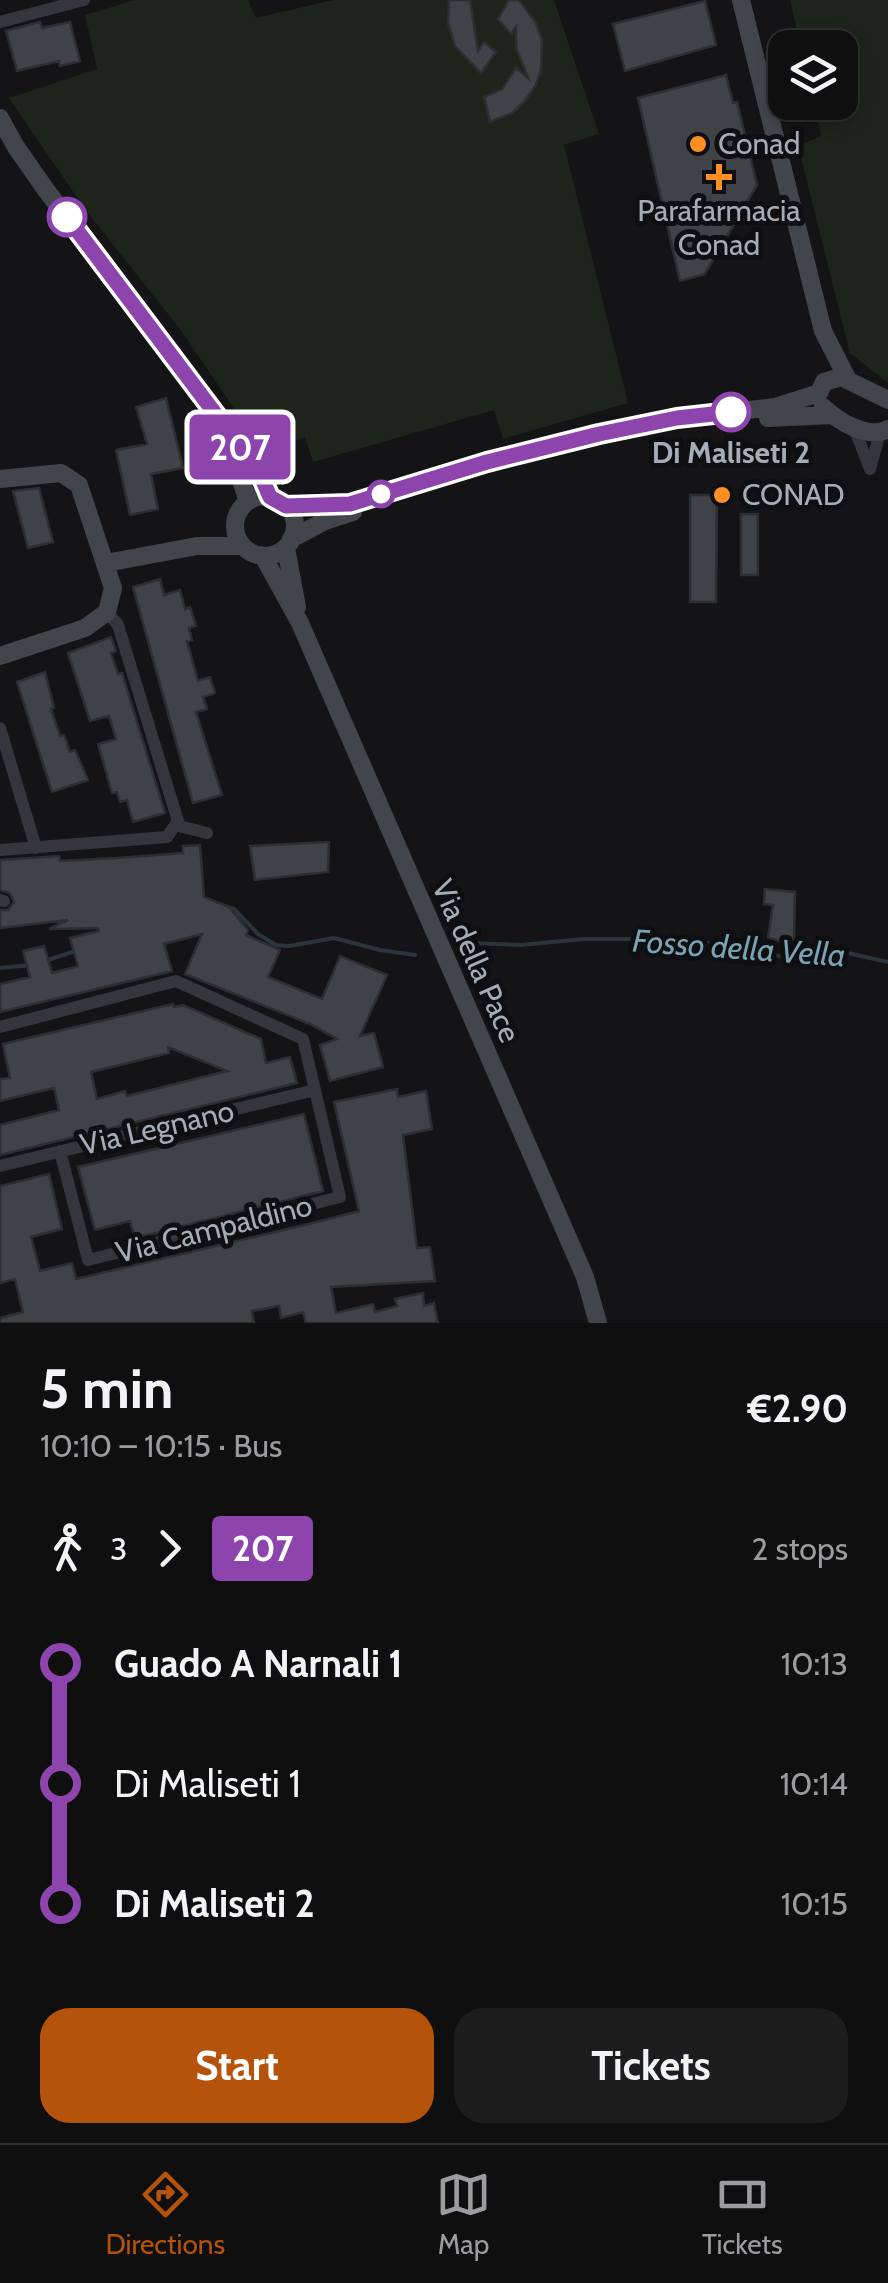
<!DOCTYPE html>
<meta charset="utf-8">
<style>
:root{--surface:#0f0f10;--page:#1d1d1e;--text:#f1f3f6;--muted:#9b9c9f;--line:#2f2f30;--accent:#b45309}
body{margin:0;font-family:Cabin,sans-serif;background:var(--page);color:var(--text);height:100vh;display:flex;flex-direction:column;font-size:38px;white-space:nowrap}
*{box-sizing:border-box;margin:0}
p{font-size:32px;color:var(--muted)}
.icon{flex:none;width:55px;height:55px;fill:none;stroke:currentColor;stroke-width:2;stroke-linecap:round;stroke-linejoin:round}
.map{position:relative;height:1323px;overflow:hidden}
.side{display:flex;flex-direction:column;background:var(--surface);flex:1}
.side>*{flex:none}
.badge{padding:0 20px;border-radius:8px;font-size:35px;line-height:65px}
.buttons{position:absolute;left:768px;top:30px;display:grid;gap:20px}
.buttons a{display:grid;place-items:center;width:90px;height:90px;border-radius:20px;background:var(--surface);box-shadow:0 5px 15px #0003,0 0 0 2px var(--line);font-size:50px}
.map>.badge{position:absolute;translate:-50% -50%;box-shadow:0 0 0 5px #fff}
.legs{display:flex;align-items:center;gap:15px;height:110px;padding:0 40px;font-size:32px}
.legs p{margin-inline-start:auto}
.head{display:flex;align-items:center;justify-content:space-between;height:170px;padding:0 40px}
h1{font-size:55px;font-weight:700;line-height:75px}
.cta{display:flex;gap:20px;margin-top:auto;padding:20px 40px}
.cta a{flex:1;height:115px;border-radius:30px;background:var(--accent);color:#fff;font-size:40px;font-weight:700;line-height:115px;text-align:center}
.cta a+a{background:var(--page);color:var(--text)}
ul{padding:0 40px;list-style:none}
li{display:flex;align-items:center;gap:35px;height:120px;font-size:38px}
li i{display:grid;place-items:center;width:15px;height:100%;margin:0 12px;background:currentColor}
li i::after{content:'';width:25px;height:25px;margin:-12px;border:8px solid;border-radius:50%;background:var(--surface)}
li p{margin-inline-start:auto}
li:first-child i{background:linear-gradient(#0000 50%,currentColor 0)}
li:last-child i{background:linear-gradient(currentColor 50%,#0000 0)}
.dock{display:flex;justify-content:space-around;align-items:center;height:140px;border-top:2px solid var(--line);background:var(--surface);font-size:28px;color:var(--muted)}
.dock a{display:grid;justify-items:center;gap:5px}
.dock .current{color:var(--accent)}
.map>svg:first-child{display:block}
</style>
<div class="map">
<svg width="888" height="1323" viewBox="0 0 888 1323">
<rect width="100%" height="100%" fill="#141416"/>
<path fill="#1c241b" d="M135,0h113l8,18 77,-18h221l45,134 -35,11 64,258 -125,36 -9,-29 -181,52 -8,-25 -16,6 5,18 -23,9 -8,-19 -83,-122 -93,-117 -78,-114 88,-29 -12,-54z
M790,0h98v383l-38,-30 -52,-207 23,-10 -7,-33 26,-1v-54l-39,-1z"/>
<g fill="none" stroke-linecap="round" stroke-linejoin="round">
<path stroke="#29353a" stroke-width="4" d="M213,902l21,7 24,25 18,11 13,1 45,-8 46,12 35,5
M469,943l52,2 63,-6h103l103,19 40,-9 58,13
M45,961l33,-11
M0,968l31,-3"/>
</g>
<path fill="#3f4246" stroke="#2d2e32" stroke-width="2.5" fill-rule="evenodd" d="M449,0h21l8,51 6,-9 12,10 -15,21 -26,-27 -7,-23z
M509,0h10l17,23 6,17 -1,30 -5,15 -12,17 -12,11 -22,9 -6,-25 18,-8 14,-21 12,10 -12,-31v-20l-5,7 -13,-15z
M705,1l11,44 -91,26 -12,-47z
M40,22l2,6 28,-6 10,39 -20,5 -1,-5 -42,10 -11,-40z
M726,75l7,28 4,-1 20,83 -52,89 -25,7 -42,-183z
M166,398l17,70 -32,6 7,35 -28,6 -14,-65 31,-6 -11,-37z
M39,488l14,54 -25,6 -15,-57z
M690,495h27l-1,107h-26z
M741,514h17v61h-17z
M160,579l4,16 16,-5 5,19 5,-2 6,19 -7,2 3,12 -5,1 5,18 6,22 12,-4 5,16 -12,4 4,12 -11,3 26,83 -29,8 -60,-216z
M111,637l5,14 -5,2 7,21 4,-1 43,140 -32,9 -6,-22 -7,2 -3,-10 -5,1 -14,-49 18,-5 -7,-23 -19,5 -22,-68z
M45,672l9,36 -3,1 9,27 4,-1 6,17 5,-2 13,30 -36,12 -35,-110z
M329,842l-1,30 -73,8 -5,-34z
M200,845l4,52 25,10 19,23 -2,5 34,15 -12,27 54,22 18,-43 47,19 -27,61 14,-3 9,34 -53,14 -10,-36 17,-6 -27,-15 -125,-50 17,-40 -38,10 8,27 -172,41v-28l30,-7 -7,-26 21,-5 8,27 26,-7 -8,-28 29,-7 -1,-3 -49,1 19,-9 -68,8v-18h8l6,-8 -4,-9 -10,-3v-30l59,-4 1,5 57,-3 66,-5v-7z
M765,889l30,3 -1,48 -13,2 -13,-5 5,-32 -9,-1z
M173,1004l1,3 9,-2 78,34 5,24 24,-6 7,26 -297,72v-30l59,-15 -5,-22 -54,13v-22l10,-1 -7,-34zM168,1047l59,24 -100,25 -2,-5 -28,8 -6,-27 78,-19z
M397,1089l1,8 28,-6 6,38 -29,6 14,113 13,-1 5,34 -104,6 5,26 37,-9 2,8 22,-6 -2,-7 28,-6 1,13 10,-3 4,20h-132l-3,-11 -22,6 -2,-12 -27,5 2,12h-254v-5l23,-6 -8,-33 -15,4v-97l49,-12 13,55 -31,8 9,34 32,-8 4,16 237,-56 46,-12 -25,-109z
M304,1114l19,77 -188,47 -5,-17 -35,9 -17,-63z"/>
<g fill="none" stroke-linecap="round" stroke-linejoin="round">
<path stroke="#34363b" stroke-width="12" d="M0,22l84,-22
M853,425l17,44
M870,469l10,-36
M0,728l36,120
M175,825l32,8
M0,850l167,-13 11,-16 -60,-196 -11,-13
M0,900l4,1
M0,1027l176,-46 127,58 37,158 -252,63 -28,-109
M0,1166l315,-76"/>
<path stroke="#42464b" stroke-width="18" d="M741,0l82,331 24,47
M0,118l16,29 30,43 175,230 40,56 9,21
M823,407c15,14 45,33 65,22
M768,418l64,-3
M227,439l21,62
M0,479l61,-6 18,12 34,103 -6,24 -22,16 -85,28
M235 526a30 30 0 1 1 60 0a30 30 0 1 1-60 0Z
M286,506l63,-3 138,-41 112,-29 78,-15 98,-11 44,-14 5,-11 17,-5 47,23
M291,539l34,-18 28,-9
M286,548l11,59
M263,556l37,67 285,654 13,46
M106,563l91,-17h45"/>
</g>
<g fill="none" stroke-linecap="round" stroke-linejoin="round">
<defs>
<path id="line-1" d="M67,217l153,203 41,56 9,21 16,9 64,-2 137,-42 112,-28 78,-16 54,-6"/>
</defs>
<use href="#line-1" stroke="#fff" stroke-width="22"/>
<use href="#line-1" stroke="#8e44ad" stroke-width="15"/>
</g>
<g fill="#fe8f23" stroke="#0f0f11" stroke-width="4">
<circle cx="698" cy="144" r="10"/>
<path d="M714 162h10v10h10v10h-10v10h-10v-10h-10v-10h10z"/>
<circle cx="722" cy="495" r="10"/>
</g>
<g fill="#fff" stroke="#8e44ad" stroke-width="5">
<circle cx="67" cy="217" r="18"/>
<circle cx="731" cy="412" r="18"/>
<circle cx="381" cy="494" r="12"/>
</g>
<g text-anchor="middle" stroke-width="10" stroke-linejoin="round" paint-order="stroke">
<g font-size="30" fill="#a4adb7" stroke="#0f0f11" text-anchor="start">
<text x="718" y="154">Conad</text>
<text x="719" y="221" text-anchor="middle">Parafarmacia<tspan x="719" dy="34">Conad</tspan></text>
<text x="742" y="505">CONAD</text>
</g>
<g font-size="30" font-weight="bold" fill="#a4adb7" stroke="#0f0f11">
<text x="731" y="463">Di Maliseti 2</text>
</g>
<g font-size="30" fill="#a4adb7" stroke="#0f0f11">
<text transform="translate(476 961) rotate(66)" y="10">Via della Pace</text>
<text transform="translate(157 1128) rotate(-13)" y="10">Via Legnano</text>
<text transform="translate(214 1229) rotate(-14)" y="10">Via Campaldino</text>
</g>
<g font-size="32" font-style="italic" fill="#79a3b5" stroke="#0f0f11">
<text transform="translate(739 948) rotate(4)" y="11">Fosso della Vella</text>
</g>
</g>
</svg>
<div class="buttons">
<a><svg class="icon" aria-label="layers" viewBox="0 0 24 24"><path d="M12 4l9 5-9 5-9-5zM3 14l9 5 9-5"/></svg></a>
</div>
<b class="badge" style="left:240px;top:447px;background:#8e44ad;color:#fff">207</b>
</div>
<section class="side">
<div class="head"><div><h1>5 min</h1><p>10:10 – 10:15 · Bus</p></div><b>€2.90</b></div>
<div class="legs"><svg class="icon" aria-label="walk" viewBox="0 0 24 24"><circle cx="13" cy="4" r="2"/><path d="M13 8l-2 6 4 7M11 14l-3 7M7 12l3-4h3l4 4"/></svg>3<svg class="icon" aria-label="forward" viewBox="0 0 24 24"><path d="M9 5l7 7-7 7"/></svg><b class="badge" style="background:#8e44ad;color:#fff">207</b><p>2 stops</p></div>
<ul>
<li><i style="color:#8e44ad"></i><b>Guado A Narnali 1</b><p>10:13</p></li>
<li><i style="color:#8e44ad"></i><span>Di Maliseti 1</span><p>10:14</p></li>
<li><i style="color:#8e44ad"></i><b>Di Maliseti 2</b><p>10:15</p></li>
</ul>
<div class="cta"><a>Start</a><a>Tickets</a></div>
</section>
<nav class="dock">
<a class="current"><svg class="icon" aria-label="directions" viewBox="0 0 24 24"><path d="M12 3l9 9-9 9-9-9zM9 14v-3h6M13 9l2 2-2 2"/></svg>Directions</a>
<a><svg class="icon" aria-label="map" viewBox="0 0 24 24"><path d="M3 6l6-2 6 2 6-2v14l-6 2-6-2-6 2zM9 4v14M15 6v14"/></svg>Map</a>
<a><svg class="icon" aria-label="tickets" viewBox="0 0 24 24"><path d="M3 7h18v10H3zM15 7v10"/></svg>Tickets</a>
</nav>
